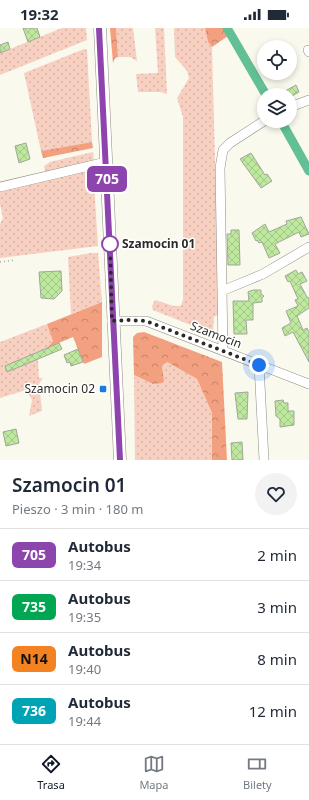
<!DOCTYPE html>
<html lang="pl">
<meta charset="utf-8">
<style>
:root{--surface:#fff;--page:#f2f2f3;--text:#1f2937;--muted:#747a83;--line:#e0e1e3;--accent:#111827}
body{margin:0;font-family:"Noto Sans",sans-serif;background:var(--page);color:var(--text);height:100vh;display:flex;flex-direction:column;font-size:15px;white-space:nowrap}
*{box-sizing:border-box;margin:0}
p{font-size:13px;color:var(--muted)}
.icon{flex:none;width:22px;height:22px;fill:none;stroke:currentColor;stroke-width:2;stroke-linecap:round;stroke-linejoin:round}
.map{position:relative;height:432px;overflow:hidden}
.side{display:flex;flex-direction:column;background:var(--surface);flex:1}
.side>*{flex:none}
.badge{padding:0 8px;border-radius:6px;font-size:14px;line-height:26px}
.tools{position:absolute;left:257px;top:12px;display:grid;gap:8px}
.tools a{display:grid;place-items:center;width:40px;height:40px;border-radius:50%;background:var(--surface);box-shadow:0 2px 6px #0003;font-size:20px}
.you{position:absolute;width:20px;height:20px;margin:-10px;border:3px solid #fff;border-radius:50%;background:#1a73e8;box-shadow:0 0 0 6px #1a73e833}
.map>.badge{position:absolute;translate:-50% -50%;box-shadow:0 0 0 2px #fff}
.round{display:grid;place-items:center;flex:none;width:42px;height:42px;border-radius:21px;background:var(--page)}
.summary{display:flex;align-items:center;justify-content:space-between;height:68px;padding:0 12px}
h1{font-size:19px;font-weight:600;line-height:30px}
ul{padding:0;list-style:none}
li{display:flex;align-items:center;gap:12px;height:52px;padding:0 12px;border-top:1px solid var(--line)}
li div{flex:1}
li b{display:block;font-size:15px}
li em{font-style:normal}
li .badge{min-width:44px;font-weight:700;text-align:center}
.status{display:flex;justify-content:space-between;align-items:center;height:28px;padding:0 20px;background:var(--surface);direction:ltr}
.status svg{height:11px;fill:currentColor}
.tabs{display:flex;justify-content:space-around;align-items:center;height:56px;border-top:1px solid var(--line);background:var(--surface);font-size:11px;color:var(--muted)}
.tabs a{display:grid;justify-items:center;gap:2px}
.tabs .current{color:var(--accent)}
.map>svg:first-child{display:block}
</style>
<div class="status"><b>19:32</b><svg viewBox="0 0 49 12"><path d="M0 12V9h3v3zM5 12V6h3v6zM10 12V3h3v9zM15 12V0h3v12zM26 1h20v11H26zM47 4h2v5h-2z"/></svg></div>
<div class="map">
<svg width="309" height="432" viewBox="0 0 309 432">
<defs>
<pattern id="grass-dots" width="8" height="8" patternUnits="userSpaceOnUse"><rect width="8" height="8" fill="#f8d0c1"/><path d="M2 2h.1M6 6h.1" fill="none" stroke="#d5b3a6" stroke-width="1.8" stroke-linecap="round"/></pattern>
<pattern id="forest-crowns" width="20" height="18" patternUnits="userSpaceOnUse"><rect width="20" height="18" fill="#f3a080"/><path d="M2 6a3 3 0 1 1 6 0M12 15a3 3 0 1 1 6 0" fill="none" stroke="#c58369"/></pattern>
<pattern id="building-cross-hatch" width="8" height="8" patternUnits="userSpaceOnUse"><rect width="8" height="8" fill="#bde89d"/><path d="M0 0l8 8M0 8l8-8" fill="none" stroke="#a3c787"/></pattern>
</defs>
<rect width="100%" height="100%" fill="#faf9ee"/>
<path fill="url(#grass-dots)" d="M62,0h24l1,12 -87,35v-22z
M116,0h17l4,33 -7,-4h-12z
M155,0h9l3,66 -7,-2h-22l-2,-18 22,-1z
M174,0h31l3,14 4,5 7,267 -5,3 -1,15 -15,-4 -45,-18 -1,-4 3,-6 19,6h7l2,-7v-182l-6,-19 12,-20 -2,-7 -12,-14z
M223,0h6l3,5 2,-2 37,64h-7v3z
M84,21l3,1 5,92 -51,9 -17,-78z
M278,93h6l25,45v10z
M93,124l1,9 -48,12 -2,-7 6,-4z
M93,140l5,78 -98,12v-34l3,-6 -3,-14v-13z
M91,225h7l4,49 -31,12 -3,-57z
M47,296l6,17 -6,7 -12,5 3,7 1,18h4l-4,6 3,27 -13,5 3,-16 -6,-10 -26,8v-56z
M167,334l30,17 15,34v47h-77l-1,-85 19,9 11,-4 -2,-14z"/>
<path fill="url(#forest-crowns)" d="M110,0h6l2,29 -3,1 -2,5z
M205,0h18l5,8 -16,11 -4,-5z
M92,114l1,6 -50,10 -2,-7z
M102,274v55l-18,7 -11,-27 -26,11 6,-7 -6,-17z
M144,304l78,30 5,98h-15v-47l-15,-34 -30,-17 -5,4 2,14 -1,3 -10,1 -19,-9 -1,-38 4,-4z"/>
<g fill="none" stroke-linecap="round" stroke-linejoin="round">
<path stroke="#62bf96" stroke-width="9" d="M227,0l39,67
M281,93l28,50"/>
</g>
<path fill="url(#building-cross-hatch)" stroke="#a1a69d" d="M23,0h14l3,9 -12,5z
M8,14l2,7 -10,4v-8z
M296,57l3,7 -9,5v-2h-12z
M26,115l4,16 -11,4 -4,-17z
M251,125l14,22 2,-1 5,7 -11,7 -21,-29z
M301,189l8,17 -8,3 -2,-5 -24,12 5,9 -11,5 -7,-16 -3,1 -2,-3 -1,1 -4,-8 13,-9 4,8 18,-8 -1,-3z
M231,202h8l1,35h-12l-1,-31h4z
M296,242l2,4 4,-2 5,9 -7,3 7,13 2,1v10l-12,8 6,14 4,-2 2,4v30l-16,-30 -8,4 -3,-8 9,-5 -5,-12 12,-5 -3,-6 3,-1 -8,-18 -2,1 -3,-6z
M61,243l1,20 -8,8 -13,-1 -2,-26z
M253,262h8v4l3,2 -2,2v4l-9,1v17h-7l1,14h-13l-1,-33h16l-1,-9z
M59,315l3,6 -55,23 -2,-6z
M78,321l5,13 -12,4 -1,-4 -3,1 -3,-8z
M248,364l-1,27h-9l-3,-26z
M283,372l1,3h4v8h6v14l-14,2v-8l-4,-3 -1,-15z
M16,401l3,14 -13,3 -3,-14z
M242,414l1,18h-11l-1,-17z"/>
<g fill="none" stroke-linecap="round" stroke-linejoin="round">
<defs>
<path id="minor" d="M308,22l1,2
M290,79l19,-7
M0,159l106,-25
M222,263l41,-17 46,-27
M112,293h34l163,63
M223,323l-3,-183 3,-18 7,-7 34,-22
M259,337l5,95"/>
<path id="major" d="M100,0l20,432"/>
</defs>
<use href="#minor" stroke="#8d8c83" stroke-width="10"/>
<use href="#major" stroke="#8d8c83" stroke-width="13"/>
<path stroke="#a9a8a0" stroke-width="1.5" stroke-dasharray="1 3" stroke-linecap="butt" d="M0,234l15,-2"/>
<use href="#minor" stroke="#fff" stroke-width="9"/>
<use href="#major" stroke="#fff" stroke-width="12"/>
</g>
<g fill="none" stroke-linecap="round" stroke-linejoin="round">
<defs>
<path id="line" d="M99,0l21,432"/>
</defs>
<use href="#line" stroke="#fff" stroke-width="9"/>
<use href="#line" stroke="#8e44ad" stroke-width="6"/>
<path stroke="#2c2b27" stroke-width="4" stroke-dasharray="0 7.2" d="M110,216l2,77 17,-1 17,1 113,44"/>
</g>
<circle fill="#fff" stroke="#8e44ad" stroke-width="2" cx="110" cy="216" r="8"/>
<rect fill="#117de5" stroke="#fff" stroke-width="1.5" x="99" y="357" width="8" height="8" rx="2"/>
<g text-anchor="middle" stroke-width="3" stroke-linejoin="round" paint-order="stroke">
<g font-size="12" font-weight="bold" fill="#2c2b27" stroke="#fff" text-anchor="start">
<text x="122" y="220">Szamocin 01</text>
</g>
<g font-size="12" fill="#2c2b27" stroke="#fff">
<text transform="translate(216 307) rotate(21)" y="4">Szamocin</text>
</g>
<g font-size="12" fill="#2c2b27" stroke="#fff" text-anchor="end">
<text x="95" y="365">Szamocin 02</text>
</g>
</g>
</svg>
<div class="tools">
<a><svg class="icon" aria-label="locate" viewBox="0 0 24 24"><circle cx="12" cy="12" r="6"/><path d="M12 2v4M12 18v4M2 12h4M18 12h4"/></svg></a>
<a><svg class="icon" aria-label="layers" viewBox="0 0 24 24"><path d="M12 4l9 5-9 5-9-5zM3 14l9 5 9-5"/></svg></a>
</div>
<div class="you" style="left:259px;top:337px"></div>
<b class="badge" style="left:107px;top:151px;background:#8e44ad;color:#fff">705</b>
</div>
<section class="side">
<div class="summary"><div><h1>Szamocin 01</h1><p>Pieszo · 3 min · 180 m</p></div><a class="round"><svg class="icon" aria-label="heart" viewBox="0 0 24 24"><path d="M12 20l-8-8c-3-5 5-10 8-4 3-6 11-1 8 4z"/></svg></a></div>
<ul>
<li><span class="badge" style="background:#8e44ad;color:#fff">705</span><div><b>Autobus</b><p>19:34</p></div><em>2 min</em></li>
<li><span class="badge" style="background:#00a651;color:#fff">735</span><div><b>Autobus</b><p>19:35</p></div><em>3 min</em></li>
<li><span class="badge" style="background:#f58220;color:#111">N14</span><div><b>Autobus</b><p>19:40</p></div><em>8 min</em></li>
<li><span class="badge" style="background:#00a3b4;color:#fff">736</span><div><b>Autobus</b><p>19:44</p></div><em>12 min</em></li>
</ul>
</section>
<nav class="tabs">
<a class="current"><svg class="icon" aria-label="directions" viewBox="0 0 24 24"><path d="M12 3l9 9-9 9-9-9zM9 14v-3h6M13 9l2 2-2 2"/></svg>Trasa</a>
<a><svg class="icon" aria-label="map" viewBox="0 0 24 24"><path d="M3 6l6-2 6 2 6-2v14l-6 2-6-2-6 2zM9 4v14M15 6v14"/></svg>Mapa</a>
<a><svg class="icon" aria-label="tickets" viewBox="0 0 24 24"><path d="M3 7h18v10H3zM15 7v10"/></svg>Bilety</a>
</nav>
